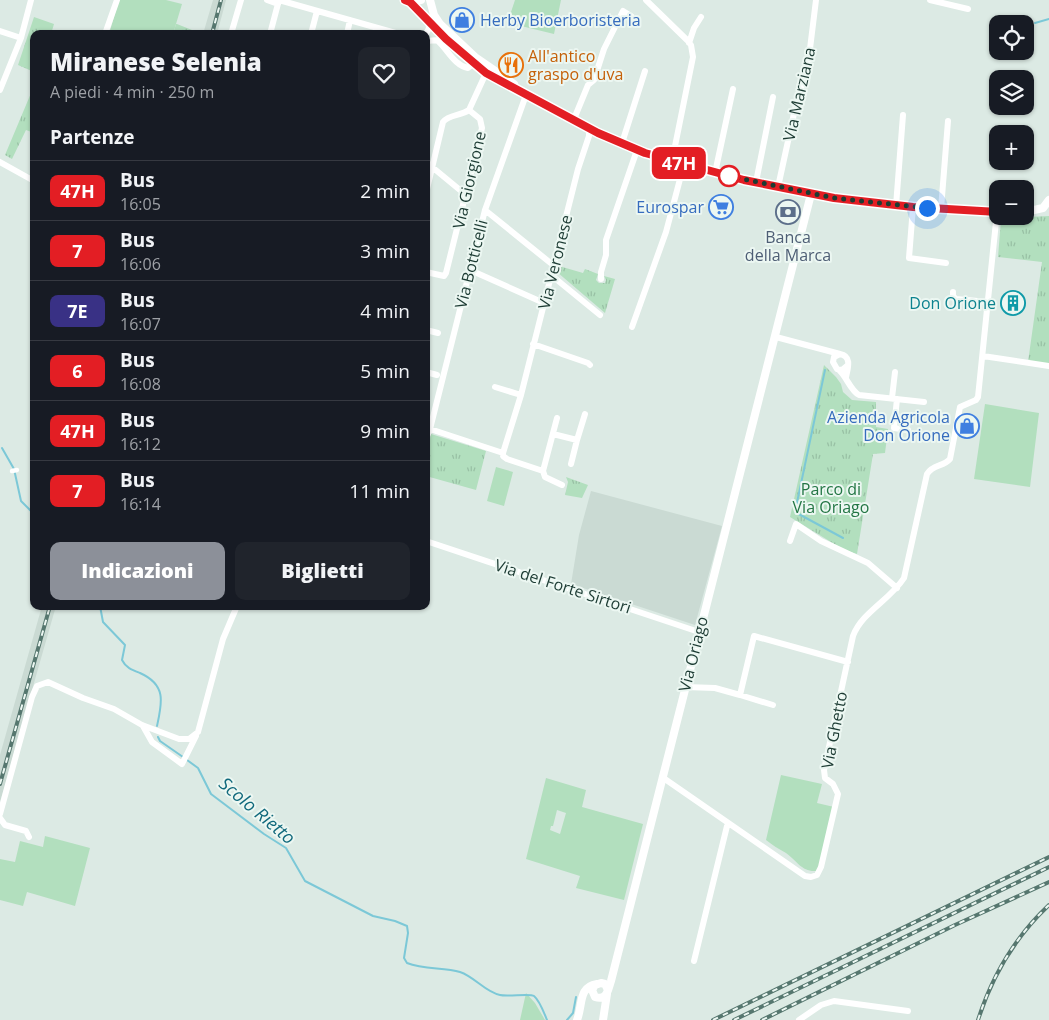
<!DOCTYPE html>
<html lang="it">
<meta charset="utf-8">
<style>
:root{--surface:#171b24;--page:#20242c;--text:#f1f3f6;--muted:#9ea1a6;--line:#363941;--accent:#8c9099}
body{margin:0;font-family:"Open Sans",sans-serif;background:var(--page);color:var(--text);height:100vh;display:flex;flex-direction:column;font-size:19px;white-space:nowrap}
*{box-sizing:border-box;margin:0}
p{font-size:16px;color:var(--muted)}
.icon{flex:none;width:28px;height:28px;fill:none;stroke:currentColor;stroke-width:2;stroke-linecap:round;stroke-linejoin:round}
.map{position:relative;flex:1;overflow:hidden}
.panel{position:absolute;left:30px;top:30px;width:400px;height:580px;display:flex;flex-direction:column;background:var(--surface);border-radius:10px;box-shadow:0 1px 4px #0004}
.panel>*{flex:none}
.badge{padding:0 10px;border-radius:8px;font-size:18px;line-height:32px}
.tools{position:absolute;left:989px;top:15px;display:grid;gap:10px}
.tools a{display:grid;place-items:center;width:45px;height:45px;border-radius:10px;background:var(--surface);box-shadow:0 1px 4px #0004;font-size:25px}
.you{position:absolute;width:25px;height:25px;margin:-12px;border:4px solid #fff;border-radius:50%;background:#1a73e8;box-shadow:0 0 0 8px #1a73e833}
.map>.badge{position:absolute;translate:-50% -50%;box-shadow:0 0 0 2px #fff}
h2{padding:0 20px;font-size:19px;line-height:45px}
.round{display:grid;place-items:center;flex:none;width:52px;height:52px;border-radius:10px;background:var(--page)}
.overview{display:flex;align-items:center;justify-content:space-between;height:85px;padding:0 20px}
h1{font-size:24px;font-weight:800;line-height:38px}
.cta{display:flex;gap:10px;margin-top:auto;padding:10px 20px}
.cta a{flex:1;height:58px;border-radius:10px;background:var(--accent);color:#fff;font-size:20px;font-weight:800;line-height:58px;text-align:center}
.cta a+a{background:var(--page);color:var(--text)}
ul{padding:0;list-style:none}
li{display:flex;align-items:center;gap:15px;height:60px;padding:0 20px;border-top:1px solid var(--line)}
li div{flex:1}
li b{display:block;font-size:19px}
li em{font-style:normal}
li .badge{min-width:55px;font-weight:700;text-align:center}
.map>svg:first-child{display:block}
</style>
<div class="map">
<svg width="1049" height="1020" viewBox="0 0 1049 1020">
<defs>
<pattern id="park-tufts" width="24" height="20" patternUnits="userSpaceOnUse" patternTransform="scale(1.25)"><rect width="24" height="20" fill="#b2dfbe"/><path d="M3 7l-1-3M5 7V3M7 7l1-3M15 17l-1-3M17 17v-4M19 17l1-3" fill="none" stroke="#98c0a4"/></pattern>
</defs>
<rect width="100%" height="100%" fill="#dceae4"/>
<path fill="#cadad3" d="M213,0h13l-9,34h-14z
M591,491l131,35 -27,99 -124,-41 8,-49z
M42,606h14l-56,196v-47z"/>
<path fill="#b2dfbe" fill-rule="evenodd" d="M119,0h47l16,4 -9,30h-64z
M515,0h46l-7,34 -37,-9 1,-5 -9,-2z
M985,404l54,9 -9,74 -56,-8z
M496,467l17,5 -9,34 -17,-5z
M781,775l41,9 -5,19 17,4 -14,59 -4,5c-14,1 -19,-10 -30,-18 -7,-4 -14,-8 -20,-13z
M546,778l40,12 -4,17 61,17 -19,76 -48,-12 4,-12 -54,-17zM557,810l9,3 -6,21 -10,-4 1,-4h2z
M45,836l45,12 -15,58 -48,-14 -4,14 -23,-6v-41l15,3 5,-21 23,6z
M526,993l9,10 10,17h-25z"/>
<path fill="url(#park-tufts)" d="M34,17l20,7 -3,10h-17v38l-16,-7z
M176,24h1l25,10h-29z
M34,86v47l-8,-3 -14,29 -7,-4z
M1049,216v151l-21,-5 14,-100 -44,-5 3,-37 3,-2z
M559,266l24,7 2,-4 13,5 -2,6 3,3h6l1,-3 -2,-4 11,3 -10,34 -48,-41z
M824,365l12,12 5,7 2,8 9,8 24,2v25l12,2 -3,24 -12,1 -16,100 -13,-4 -54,-33z
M431,434l55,17 -10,39 -50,-14v-35l3,1z
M566,477l22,8 -6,13 -17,-3 3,-13z"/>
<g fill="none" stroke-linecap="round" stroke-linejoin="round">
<path stroke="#7cc8d7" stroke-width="2" d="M1035,23l14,-4
M825,370l-30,142 48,26
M2,448l12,21 7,32 13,13
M100,606l3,16 22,23 -3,15c4,8 10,10 18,13 27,12 22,30 17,53
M158,737l2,4 23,16
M187,760l11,8 13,26 53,40 22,14 19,33 68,35 22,5 12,5 1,7 -4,25 3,5c17,7 37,4 53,9 15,5 25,20 40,23 8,2 30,-2 34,1 6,5 10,17 13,24
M567,1020l6,-7 3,-16"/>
<path stroke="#fff" stroke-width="4.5" d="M12,471l5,-1"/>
<path stroke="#fff" stroke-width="6" d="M267,0l11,4
M279,0l120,34
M646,0l41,40 4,5 2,12 -21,104
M930,0l38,9
M0,31l21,7
M105,34l12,-34
M231,34l10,-34
M270,34l9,-34
M311,34l6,-23
M347,34l3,-14
M426,34l3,-6 -1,-9
M426,41l14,-1
M438,41c10,9 16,24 30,27l6,-5
M689,43l5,-15 7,-11
M0,90l21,-52 10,-38
M469,110l17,-37
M574,119l14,-34 6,-5 10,-31 19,-38 8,5
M622,143l23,-72
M0,162l34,19
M426,162l40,33
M715,173l18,-84
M756,182l17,-85
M778,187l17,-78 13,-44 8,-65
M426,193l17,-71c6,-8 18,-6 26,-12
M896,206l7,-91
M913,207l-4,51 37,5
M941,209l7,-88
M485,210l68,55
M470,270l74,33
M426,272l18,4 2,-3 36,-145 -2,-9 -11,-9
M551,275l49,40
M601,279v-7l5,-17v-15l31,-90
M953,292v4l3,3 32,3
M632,327l34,-95 18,-68
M426,330l12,3
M776,337l64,17
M533,344l55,19 2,2
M983,356l66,10
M839,370c8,7 11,20 20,25l65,7
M426,372l11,3
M846,377c2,-9 6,-21 -6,-23l-6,3 -1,5 4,7 5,1 6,-5
M495,387l26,8
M892,398l3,-26
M897,399l-3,29 14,2
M430,429l73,24
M426,433l2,1 2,-5 55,-219 41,-115
M553,434l24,6 -6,24
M577,440l8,-26
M503,453l18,-58 57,-226 11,-33v-8
M503,453v3l4,3 36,12 14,-53
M543,471l2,6 17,8
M426,541l273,91
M790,541l6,-17 25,17 47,22 29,25
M685,687l30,1 25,7 14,-59 94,26
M740,695l33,10
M143,726l9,16 30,22 14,-28
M662,777l143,99 6,1 6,-2 4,-8 17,-73 -5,-10 -8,-6 -1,-8 29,-134c9,-24 37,-36 51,-58l23,-104c6,-10 16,-7 23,-15l10,-52 16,-7 2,-3 19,-185
M0,814l32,-117 5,-11 11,-4 35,16 31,11 28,16 37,14h10l9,-7 25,-93 14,-33
M0,818l5,7 21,6 3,6
M694,961l33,-135 2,-2
M799,1020l22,-15 13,-4 74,10"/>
<path stroke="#fff" stroke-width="8" d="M405,0l5,2 37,37 39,34 112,60 39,17 78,23 119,25 79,9 85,5
M430,0l4,15 6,9 35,33 39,27
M410,2l11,-2
M1025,212l18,-4 6,-8
M608,990l-3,-6 -4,-1 -6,2 -3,5 3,7c12,4 13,-7 16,-16l200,-787
M577,1020c6,-15 1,-33 20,-36
M603,1020l4,-26"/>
<defs>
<path id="rail" d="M212,34l9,-34
M0,784l50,-178
M713,1020l336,-163
M734,1020l315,-153
M762,1020l193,-95 94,-43
M978,1020c14,-44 37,-83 71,-115"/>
</defs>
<use href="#rail" stroke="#56776f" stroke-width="4"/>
<use href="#rail" stroke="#ecf7f2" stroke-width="2" stroke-dasharray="5.5" stroke-linecap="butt"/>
</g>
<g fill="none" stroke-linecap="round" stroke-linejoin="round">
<defs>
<path id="line" d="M405,0l5,2 36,37 40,34 112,60 47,20 99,27 90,18 79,9 85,5"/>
</defs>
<use href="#line" stroke="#fff" stroke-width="11"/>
<use href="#line" stroke="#e31e24" stroke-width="8"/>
<path stroke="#1c3b33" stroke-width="5" stroke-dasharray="0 9" d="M729,176l105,22 93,10"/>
</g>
<defs>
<symbol id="shop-ring" viewBox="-11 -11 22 22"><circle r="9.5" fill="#ecf7f2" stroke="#3f7fe0" stroke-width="1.5"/><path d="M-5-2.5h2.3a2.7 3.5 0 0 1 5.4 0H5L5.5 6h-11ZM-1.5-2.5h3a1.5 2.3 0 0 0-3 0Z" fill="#3f7fe0"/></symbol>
<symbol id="restaurant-ring" viewBox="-11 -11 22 22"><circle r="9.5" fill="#ecf7f2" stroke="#e8710a" stroke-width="1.5"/><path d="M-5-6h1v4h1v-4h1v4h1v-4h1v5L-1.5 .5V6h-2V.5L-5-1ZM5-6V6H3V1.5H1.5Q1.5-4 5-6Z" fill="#e8710a"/></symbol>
<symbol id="supermarket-ring" viewBox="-11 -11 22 22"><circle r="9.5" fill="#ecf7f2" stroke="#3f7fe0" stroke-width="1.5"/><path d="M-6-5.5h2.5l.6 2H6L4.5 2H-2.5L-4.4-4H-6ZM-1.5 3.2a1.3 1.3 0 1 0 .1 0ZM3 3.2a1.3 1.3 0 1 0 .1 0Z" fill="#3f7fe0"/></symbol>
<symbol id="bank-ring" viewBox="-11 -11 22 22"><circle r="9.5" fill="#ecf7f2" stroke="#5c6f8a" stroke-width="1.5"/><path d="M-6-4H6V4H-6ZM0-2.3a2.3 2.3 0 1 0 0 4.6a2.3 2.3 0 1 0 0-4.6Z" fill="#5c6f8a"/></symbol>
<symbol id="building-ring" viewBox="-11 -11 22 22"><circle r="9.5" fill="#ecf7f2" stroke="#0f9aa8" stroke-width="1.5"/><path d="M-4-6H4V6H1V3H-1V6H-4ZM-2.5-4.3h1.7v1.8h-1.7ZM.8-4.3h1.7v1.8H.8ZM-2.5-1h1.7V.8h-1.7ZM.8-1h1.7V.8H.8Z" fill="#0f9aa8"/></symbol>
</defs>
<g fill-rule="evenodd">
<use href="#shop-ring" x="448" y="6" width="28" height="28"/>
<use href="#restaurant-ring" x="497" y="51" width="28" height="28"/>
<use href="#supermarket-ring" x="707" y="193" width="28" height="28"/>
<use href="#bank-ring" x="774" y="198" width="28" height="28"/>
<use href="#building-ring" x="999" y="289" width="28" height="28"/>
<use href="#shop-ring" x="953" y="412" width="28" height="28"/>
</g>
<circle fill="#fff" stroke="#e31e24" stroke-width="2.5" cx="729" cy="176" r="10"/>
<g text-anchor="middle" stroke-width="4" stroke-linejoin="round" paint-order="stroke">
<g font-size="16" fill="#366cbe" stroke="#ecf7f2" text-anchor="end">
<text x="480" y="26" text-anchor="start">Herby Bioerboristeria</text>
<text x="704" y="213">Eurospar</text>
<text x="950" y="423">Azienda Agricola<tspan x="950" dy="18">Don Orione</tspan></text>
</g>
<g font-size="16" fill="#c56008" stroke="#ecf7f2" text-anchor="start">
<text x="528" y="62">All'antico<tspan x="528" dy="18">graspo d'uva</tspan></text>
</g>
<g font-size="16" fill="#1c3b33" stroke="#ecf7f2">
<text transform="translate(799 94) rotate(-77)" y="6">Via Marziana</text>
<text transform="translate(469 180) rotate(-77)" y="6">Via Giorgione</text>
<text transform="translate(555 262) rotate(-76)" y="6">Via Veronese</text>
<text transform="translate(471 264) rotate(-76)" y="6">Via Botticelli</text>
<text transform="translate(563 586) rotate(18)" y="6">Via del Forte Sirtori</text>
<text transform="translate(693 654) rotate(-76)" y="6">Via Oriago</text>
<text transform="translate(834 730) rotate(-79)" y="6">Via Ghetto</text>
</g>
<g font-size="16" fill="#4e5e75" stroke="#ecf7f2">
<text x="788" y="243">Banca<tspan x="788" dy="18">della Marca</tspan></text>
</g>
<g font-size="16" fill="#0d838f" stroke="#ecf7f2" text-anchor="end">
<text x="996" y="309">Don Orione</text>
</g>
<g font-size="16" fill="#237644" stroke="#ecf7f2">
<text x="831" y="495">Parco di<tspan x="831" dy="18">Via Oriago</tspan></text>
</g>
<g font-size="18" font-style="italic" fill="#11697c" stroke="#ecf7f2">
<text transform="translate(257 811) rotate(40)" y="6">Scolo Rietto</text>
</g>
</g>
</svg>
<div class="tools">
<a><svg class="icon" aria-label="locate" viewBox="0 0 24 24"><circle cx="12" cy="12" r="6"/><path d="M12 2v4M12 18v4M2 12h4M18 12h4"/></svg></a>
<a><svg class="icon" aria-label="layers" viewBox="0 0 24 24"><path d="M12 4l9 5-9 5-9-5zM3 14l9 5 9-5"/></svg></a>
<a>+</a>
<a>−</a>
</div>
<div class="you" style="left:927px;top:208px"></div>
<b class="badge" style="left:679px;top:163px;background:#e31e24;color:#fff">47H</b>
<section class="panel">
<div class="overview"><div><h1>Miranese Selenia</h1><p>A piedi · 4 min · 250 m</p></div><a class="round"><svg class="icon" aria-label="heart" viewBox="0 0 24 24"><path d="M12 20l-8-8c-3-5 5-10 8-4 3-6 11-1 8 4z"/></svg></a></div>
<h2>Partenze</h2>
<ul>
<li><span class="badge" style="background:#e31e24;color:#fff">47H</span><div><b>Bus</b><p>16:05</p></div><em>2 min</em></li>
<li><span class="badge" style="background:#e31e24;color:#fff">7</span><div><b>Bus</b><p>16:06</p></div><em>3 min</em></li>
<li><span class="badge" style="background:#393185;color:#fff">7E</span><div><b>Bus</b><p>16:07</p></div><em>4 min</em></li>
<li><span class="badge" style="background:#e31e24;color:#fff">6</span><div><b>Bus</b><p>16:08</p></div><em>5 min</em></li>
<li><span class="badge" style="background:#e31e24;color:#fff">47H</span><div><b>Bus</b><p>16:12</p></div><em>9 min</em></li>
<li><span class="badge" style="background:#e31e24;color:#fff">7</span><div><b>Bus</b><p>16:14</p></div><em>11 min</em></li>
</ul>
<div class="cta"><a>Indicazioni</a><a>Biglietti</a></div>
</section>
</div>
